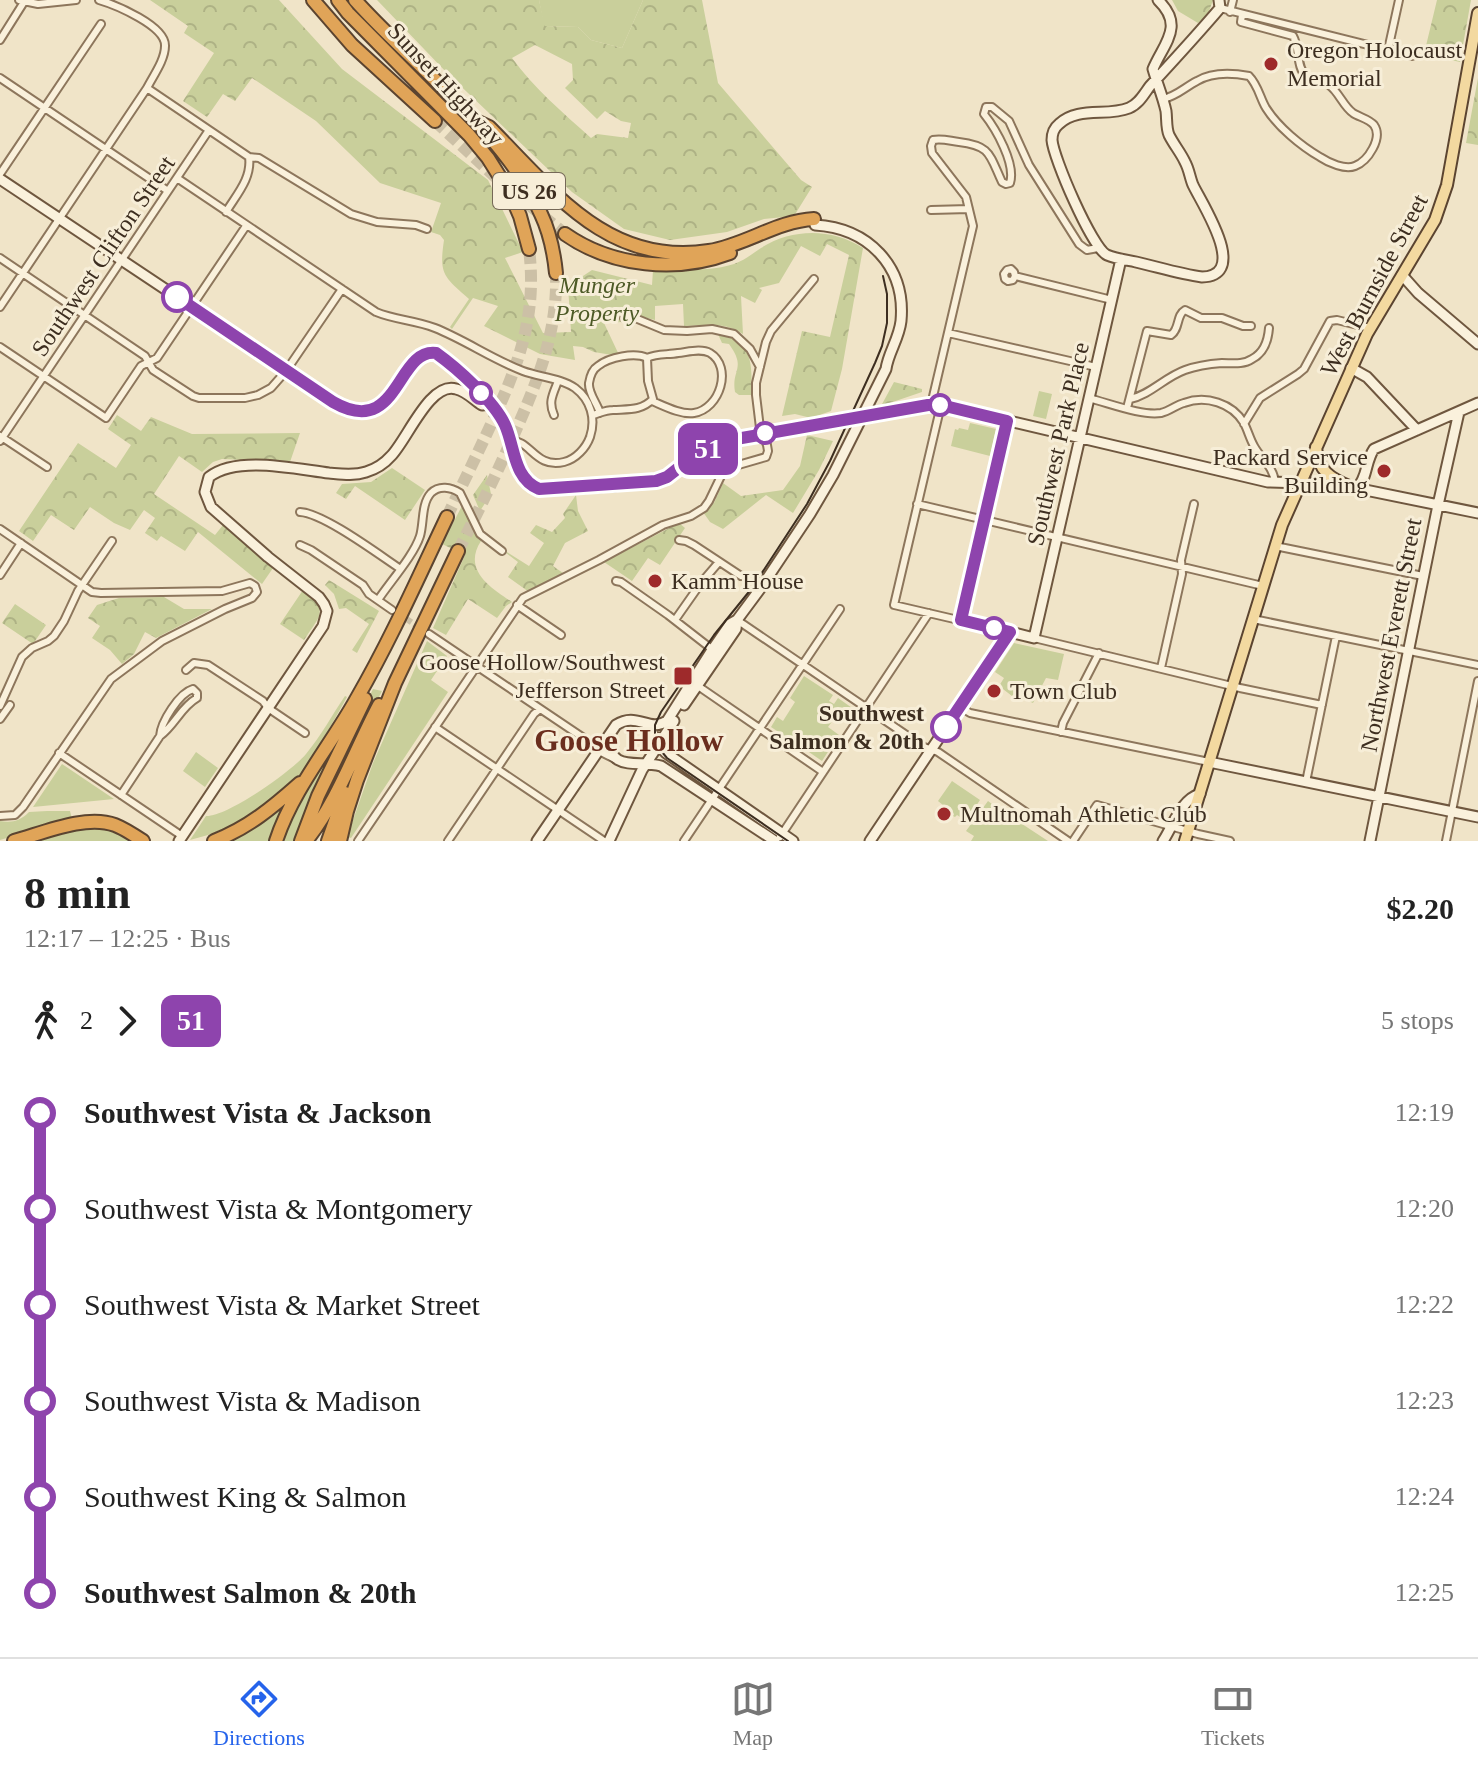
<!DOCTYPE html>
<meta charset="utf-8">
<style>
:root{--surface:#fff;--page:#f2f2f2;--text:#222;--muted:#767676;--line:#e0e0e0;--accent:#2563eb}
body{margin:0;font-family:Georgia,serif;background:var(--page);color:var(--text);height:100vh;display:flex;flex-direction:column;font-size:30px;white-space:nowrap}
*{box-sizing:border-box;margin:0}
p{font-size:26px;color:var(--muted)}
.icon{flex:none;width:44px;height:44px;fill:none;stroke:currentColor;stroke-width:2;stroke-linecap:round;stroke-linejoin:round}
.map{position:relative;height:841px;overflow:hidden}
.sheet{display:flex;flex-direction:column;background:var(--surface);flex:1}
.sheet>*{flex:none}
.badge{padding:0 16px;border-radius:12px;font-size:28px;line-height:52px}
.map>.badge{position:absolute;translate:-50% -50%;box-shadow:0 0 0 4px #fff}
.legs{display:flex;align-items:center;gap:12px;height:88px;padding:0 24px;font-size:26px}
.legs p{margin-inline-start:auto}
.overview{display:flex;align-items:center;justify-content:space-between;height:136px;padding:0 24px}
h1{font-size:44px;font-weight:600;line-height:60px}
ul{padding:0 24px;list-style:none}
li{display:flex;align-items:center;gap:28px;height:96px;font-size:30px}
li i{display:grid;place-items:center;width:12px;height:100%;margin:0 10px;background:currentColor}
li i::after{content:'';width:20px;height:20px;margin:-10px;border:6px solid;border-radius:50%;background:var(--surface)}
li p{margin-inline-start:auto}
li:first-child i{background:linear-gradient(#0000 50%,currentColor 0)}
li:last-child i{background:linear-gradient(currentColor 50%,#0000 0)}
.tabs{display:flex;justify-content:space-around;align-items:center;height:112px;border-top:2px solid var(--line);background:var(--surface);font-size:22px;color:var(--muted)}
.tabs a{display:grid;justify-items:center;gap:4px}
.tabs .current{color:var(--accent)}
.map>svg:first-child{display:block}
</style>
<div class="map">
<svg width="1478" height="841" viewBox="0 0 1478 841">
<defs>
<pattern id="forest-crowns" width="20" height="18" patternUnits="userSpaceOnUse" patternTransform="scale(2)"><rect width="20" height="18" fill="#c9cf9b"/><path d="M2 6a3 3 0 1 1 6 0M12 15a3 3 0 1 1 6 0" fill="none" stroke="#aeb285"/></pattern>
</defs>
<rect width="100%" height="100%" fill="#f0e4c8"/>
<path fill="#c9cf9b" d="M539,0h104l-21,48 -31,-8 -13,-13 -34,-1z
M1039,391l13,3 -6,25 -13,-3z
M970,423l26,6 -6,27 -39,-10 4,-17 3,1 1,-2 9,2z
M427,641l20,15 -16,24 17,12 -97,146 -4,-1 26,-74z
M1014,643l50,11 -6,26 -12,-2 -13,25 -19,-9 -2,2 -13,-10 5,-8 -9,-6z
M804,676l29,19 -4,6 5,3 4,-6 17,12 -8,13 -11,-7 -8,11 11,8 -17,26 -16,-11 4,-7 -7,-5 -5,7 -27,-18 6,-10 6,4 12,-19 -5,-4z
M373,689l9,2 -50,100 -26,42 12,-30z
M345,696l2,1 -37,66 -15,18 -41,36 -46,18 -18,5 16,-24c21,1 86,-45 100,-62 15,-18 26,-39 39,-58z
M345,726l2,2 -39,77 -12,36h-16l18,-43 28,-37z
M196,752l22,16 -13,19 -22,-16z
M62,764l52,35 -81,8z
M952,781l28,19 -14,21 -9,-6 -2,2 -2,-1 1,-2 -16,-13z
M287,800l-14,41h-47z
M988,801l8,6 52,34h-77l3,-5 -8,-5z
M47,811h23l2,8 -72,21v-19c12,2 20,0 29,-9z
M104,826l32,15h-104l42,-12z"/>
<path fill="url(#forest-crowns)" fill-rule="evenodd" d="M150,0h129l63,69 146,111 35,72 -18,6 38,75 28,-1 -3,-46 24,-16 60,15 1,-15c26,-1 56,2 81,-6 11,-4 18,-10 27,-16 31,-20 71,-20 102,0l-21,121 -11,42 -20,7 -16,-4 -13,2 20,-85 28,6 19,-82 -22,-11 -7,12 -19,-10 -22,37 -20,5 3,2 -7,13 -14,-7 2,38c-21,-13 -35,-9 -59,-8l-1,-22 -28,2v14l-20,-5 -12,-1 -1,8 -18,1 16,34 -6,1 -2,-3 -18,-3 -11,-5 -10,-1 2,14 -35,-6 -56,-28 14,-20 -25,-8 -21,31 -2,-2 19,-28c-26,-23 -30,-25 -25,-59l-4,-5 -9,-3 10,-29 -61,-20 -64,-62 -64,-43 -17,23 -12,-7 -16,23 -24,-16 31,-48 -30,-20 4,-7z
M377,0h162l6,26 33,1 13,13 31,8 21,-48h59l16,83 83,97 11,7 -18,29 -30,3 -37,13 -57,8 -46,-11 -52,-37 -125,-119zM535,45l37,19 1,16 -8,8 32,31 8,-8 16,10 10,2 -3,15 -31,-4 -6,4c-28,-25 -57,-50 -79,-80z
M1172,0h41l-5,14 -10,9 -20,-12z
M1437,0h34l-11,62 -36,-8z
M1478,78v67l-12,-2z
M717,332c38,9 34,32 35,63h-13l-4,-3c-4,-23 12,-23 -6,-48l-7,-1z
M894,382l28,7v3l-41,14z
M117,415l24,16 10,-14 41,17 108,-1 -10,29 -68,-3 -9,3 -11,10 -23,-16 -25,38 61,41 8,-10 50,43 -11,16 -64,-52 -13,19 -24,-15 -4,5 -12,-8 10,-15 -11,-8 -14,20 -16,-7 -24,-16 -16,23 -23,-15 -18,26 -14,-10 59,-88 38,25 15,-23 -23,-16z
M807,435l26,6 -14,29 -26,43 -27,-18 -43,34 -13,-7 -7,-10 11,-9 9,-20 18,13 42,-6 17,-24z
M392,468l33,22 -20,30 -50,-34 -9,13 -10,-6 6,-9 29,-2z
M487,475l4,19 -11,17 -7,-16z
M576,495l2,16 10,20 -23,12 -12,23 10,7 -34,19 -21,-15 10,-15 -12,-9 1,-1 22,14 15,-23 -14,-10 6,-8 16,7 13,-14 -2,-4z
M463,504l18,37c-19,29 10,47 31,61l-6,4 -9,12 -29,-19 -22,36 -13,-7 32,-73 -23,-11z
M679,523l6,5 -25,37 -12,-7 -16,23 -28,-19z
M329,580l50,31 -22,42 -5,-3 17,-26 -23,-16 -7,1 -5,-15 -9,-9z
M303,590c27,21 17,25 1,50l-24,-16z
M164,597l20,12h28l-56,29 -11,-6 -11,22 -12,10 -12,-14 -18,-12 8,-12 -12,-8 9,-13 22,-7z
M15,604l31,21 -13,19 -31,-21z"/>
<g fill="none" stroke-linecap="round" stroke-linejoin="round">
<path stroke="#ccc0a6" stroke-width="6" stroke-dasharray="6 3" stroke-linecap="butt" d="M399,614l24,16"/>
<path stroke="#ccc0a6" stroke-width="12" stroke-dasharray="12 6" stroke-linecap="butt" d="M435,121l67,62 63,51
M447,517c13,-28 27,-56 40,-84 29,-62 51,-114 42,-184
M458,551c19,-37 37,-74 54,-112 24,-54 46,-105 44,-166"/>
<defs>
<path id="street" d="M19,0l19,4 38,-4
M1220,8l192,48
M1230,12l3,-12
M0,40l24,-38
M1388,50l11,-50
M0,78l168,113
M147,88l102,69c3,21 -12,37 -23,55
M1163,99c14,-3 22,-12 34,-18 15,-9 36,-8 52,-5 9,9 11,22 17,32 12,19 35,38 54,49 9,6 25,13 35,9 13,-5 28,-28 19,-41 -5,-6 -15,-8 -21,-12 -10,-7 -14,-21 -24,-28 -7,-5 -17,-4 -23,-9 -10,-9 -6,-28 -13,-40l-52,-14 1,-7
M249,157l10,1 92,56 26,8 39,3 11,4
M0,174l101,-150
M177,178l199,134c19,8 39,8 59,16 30,12 57,31 88,43 16,6 38,7 52,17 16,12 21,31 15,49 -4,11 -14,22 -26,25 -29,7 -34,-23 -53,-21
M931,210l38,-1
M0,258l145,98 8,14 40,26 6,2h46l13,-3 13,-7 15,-17 56,-82
M1015,276l-2,4 -5,1 -3,-2 -1,-5 3,-4 4,-1 3,3 1,4 97,24
M0,307l147,-219c6,-12 18,-28 18,-42 1,-20 -49,-41 -66,-46
M624,318h11l29,12 23,1 25,-2 22,5 16,15 10,18
M948,333l148,34
M0,347l106,71 35,-52 16,-8 89,-132
M647,358c10,-5 21,-3 31,-5 10,-1 23,-5 32,0 23,14 10,56 -16,60 -13,2 -30,-7 -42,-12
M1088,398c21,5 53,18 73,15 9,-2 15,-8 23,-10 22,-8 48,0 60,20 4,8 6,16 10,23 7,13 20,21 21,37
M1130,399c20,-4 35,-22 55,-29 11,-4 24,-6 37,-7 10,0 21,2 30,-4 12,-6 16,-18 17,-31
M931,405l42,-179 -7,-29 -34,-44 -1,-7 2,-6c9,-2 17,1 26,2 32,4 30,12 43,40l4,2 4,-1c6,-19 -14,-54 -26,-69l2,-7h6l17,14 20,44 50,79 8,6 11,-2
M941,405l-47,200 116,27
M1127,408l20,-77 24,4c9,-6 5,-20 14,-25l16,8h21l21,8h8
M554,415c-6,-13 -1,-21 4,-34
M593,415c7,-2 13,-5 20,-5 16,-1 28,1 40,-11l-5,-18 -1,-23c-12,-6 -38,-1 -49,8 -5,3 -8,11 -9,17 -1,10 8,20 11,30
M1244,424l16,-26 38,-24 6,-5 26,-48 7,-1 33,8
M0,436l47,31
M0,441l209,-311
M917,504l346,82
M300,512c23,1 78,42 99,56
M0,529l92,63 9,1 121,-2 28,-8 5,3 2,6 -5,6 -27,11 -63,32 -51,38 -88,128 -8,8 -15,1
M679,540l7,1 8,4 47,31
M300,545l11,5 52,35 6,9 23,16
M1275,546l148,30
M0,575l21,-32
M616,581l5,1 47,33 45,35
M378,600c12,-18 36,-45 42,-64 4,-13 1,-32 11,-43 8,-8 20,-6 29,0l20,41 22,17
M517,605l44,30
M1253,619l225,46
M675,620l26,-37 18,-21
M737,620l187,127 14,5 130,89
M961,620l46,-199
M429,634l165,111 7,7 14,7
M1034,638l206,50 82,17
M1161,668l21,-94 -1,-14 13,-56
M186,670l8,-7 14,2 55,36 5,7 37,25
M698,686l125,86
M193,689l4,4v5c-16,9 -22,27 -37,38 1,-14 19,-43 33,-47z
M0,706l22,-49 10,-9 16,-7 6,-5 10,-15 14,-30 34,-50
M960,707l10,6 239,49
M0,719l10,-14
M435,727l169,114
M1061,732l2,-9 36,-70
M59,753l123,83
M1306,782l30,-146
M121,795l39,-59
M780,837l149,-224
M358,841l165,-243 76,-38 64,-35 28,-9 13,-8 5,-7 13,-27 6,-6 38,-11 2,-6 -1,-6 -7,-17 -4,-33v-12l10,-41 5,-11 43,-52
M448,841l86,-127 6,-5
M684,841l156,-232
M1073,841l24,-36 101,29 32,7
M1446,841l32,-160"/>
<path id="secondary" d="M1158,0c27,26 6,43 -5,69 4,14 10,28 13,42 1,8 0,17 3,24 5,10 12,18 16,27 4,7 5,16 8,23 9,19 57,91 9,92 -22,-3 -44,-10 -66,-15 -9,-2 -20,-3 -29,-7 -15,-7 -54,-98 -55,-115 0,-6 2,-12 7,-16 19,-18 48,-7 70,-16 10,-4 15,-14 21,-22 24,-26 47,-51 70,-78l-1,-8
M0,179l342,228c60,21 59,-65 96,-53 23,20 55,43 68,72 8,18 7,50 27,60 12,7 105,-2 123,-5 15,-4 25,-16 38,-25 21,-14 50,-20 74,-23
M1402,275l16,18 60,51
M1351,368l16,9 50,53
M924,406l17,-1 327,77 68,2 142,29
M1357,488c11,-11 8,-26 17,-39l104,-46
M684,705l52,-76 1,-9
M648,724l10,21 8,8 127,88
M610,736c-3,38 29,23 51,30l114,75
M1209,762l269,55
M179,841l144,-215 4,-15 -3,-7 -5,-7 -51,-40 -57,-50 -6,-15 4,-15c28,-22 87,-8 120,-4 12,1 25,3 37,-1 10,-3 18,-8 25,-16 16,-16 39,-75 65,-67 10,2 18,11 26,16l9,-1
M537,841l79,-116c21,-14 33,8 51,-4l45,-71 18,-26 7,-4 23,-31 50,-75 23,-39 53,-106c2,-16 13,-30 15,-48 5,-55 -33,-93 -86,-96
M609,841l33,-71 32,-49
M870,841l140,-209 24,6 87,-379
M1163,841c10,-15 18,-42 37,-47
M1370,841l68,-336 21,-93"/>
<path id="primary" d="M1316,447c2,24 14,31 35,40
M1185,841l97,-316 85,-191 68,-114 12,-35 31,-172"/>
<path id="highway" d="M313,0l39,45 83,76
M338,0l10,13 121,122 19,23 22,35 10,23 9,33
M355,0c59,66 151,133 186,214 9,19 13,39 15,59
M476,121l13,6c63,63 119,140 220,124 37,-6 67,-30 105,-32
M565,234c47,33 112,39 165,19
M14,841c29,-8 72,-27 101,-16 10,4 19,10 28,16
M214,841c34,-13 59,-34 86,-58
M276,841c17,-52 55,-96 81,-143 34,-59 61,-120 90,-181
M301,841l17,-45 47,-97
M306,841c32,-40 49,-91 73,-136
M328,841l17,-48
M340,841l7,-30 10,-31 38,-97 63,-132"/>
</defs>
<use href="#street" stroke="#8d765c" stroke-width="10"/>
<use href="#secondary" stroke="#6f573f" stroke-width="13"/>
<use href="#primary" stroke="#5b4430" stroke-width="14"/>
<use href="#highway" stroke="#5b4430" stroke-width="16"/>
<use href="#street" stroke="#faf1dc" stroke-width="6"/>
<use href="#secondary" stroke="#faf1dc" stroke-width="9"/>
<use href="#primary" stroke="#f3d9a0" stroke-width="10"/>
<use href="#highway" stroke="#e0a458" stroke-width="12"/>
<path stroke="#3d2e20" stroke-width="2" d="M788,841l-121,-83 -10,-12 -2,-8v-13l6,-13 53,-77 38,-47 55,-84 23,-43 45,-98 7,-17 5,-23v-29l-4,-18"/>
<defs>
<path id="secondary-bridge" d="M768,433l156,-27"/>
</defs>
<use href="#secondary-bridge" stroke="#6f573f" stroke-width="13" stroke-linecap="butt"/>
<use href="#secondary-bridge" stroke="#faf1dc" stroke-width="9"/>
</g>
<g fill="none" stroke-linecap="round" stroke-linejoin="round">
<defs>
<path id="line-1" d="M177,297l156,105c66,38 63,-54 103,-49 21,15 58,48 69,72 10,22 8,53 34,64l117,-8 11,-4 28,-22 41,-16 192,-34h13l66,16 -46,199 49,12 -64,95"/>
</defs>
<use href="#line-1" stroke="#fff" stroke-width="18"/>
<use href="#line-1" stroke="#8e44ad" stroke-width="12"/>
</g>
<g fill="#9e2a2b" stroke="#f7eed8" stroke-width="3">
<circle cx="1271" cy="64" r="8"/>
<circle cx="1384" cy="471" r="8"/>
<circle cx="655" cy="581" r="8"/>
<rect x="673" y="666" width="20" height="20" rx="4"/>
<circle cx="994" cy="691" r="8"/>
<circle cx="944" cy="814" r="8"/>
</g>
<g fill="#fff" stroke="#8e44ad" stroke-width="4">
<circle cx="177" cy="297" r="14"/>
<circle cx="481" cy="393" r="10"/>
<circle cx="940" cy="405" r="10"/>
<circle cx="765" cy="433" r="10"/>
<circle cx="994" cy="628" r="10"/>
<circle cx="946" cy="727" r="14"/>
</g>
<g text-anchor="middle" stroke-width="6" stroke-linejoin="round" paint-order="stroke">
<rect fill="#f7eed8" stroke="#756857" stroke-width="2" x="493" y="173" width="72" height="36" rx="6"/>
<g font-size="22" font-weight="bold" fill="#3d2e20">
<text x="529" y="199">US 26</text>
</g>
<g font-size="24" fill="#3d2e20" stroke="#f7eed8" text-anchor="start">
<text x="1287" y="58">Oregon Holocaust<tspan x="1287" dy="28">Memorial</tspan></text>
<text x="1368" y="465" text-anchor="end">Packard Service<tspan x="1368" dy="28">Building</tspan></text>
<text x="671" y="589">Kamm House</text>
<text x="665" y="670" text-anchor="end">Goose Hollow/Southwest<tspan x="665" dy="28">Jefferson Street</tspan></text>
<text x="1010" y="699">Town Club</text>
<text x="960" y="822">Multnomah Athletic Club</text>
</g>
<g font-size="24" fill="#3d2e20" stroke="#f7eed8">
<text transform="translate(446 84) rotate(47)" y="8">Sunset Highway</text>
<text transform="translate(103 256) rotate(-56)" y="8">Southwest Clifton Street</text>
<text transform="translate(1374 285) rotate(-62)" y="8">West Burnside Street</text>
<text transform="translate(1058 444) rotate(-77)" y="8">Southwest Park Place</text>
<text transform="translate(1391 635) rotate(-79)" y="8">Northwest Everett Street</text>
</g>
<g font-size="24" font-style="italic" fill="#4d5a26" stroke="#f7eed8">
<text x="597" y="293">Munger<tspan x="597" dy="28">Property</tspan></text>
</g>
<g font-size="24" font-weight="bold" fill="#3d2e20" stroke="#f7eed8" text-anchor="end">
<text x="924" y="721">Southwest<tspan x="924" dy="28">Salmon &amp; 20th</tspan></text>
</g>
<g font-size="32" font-weight="bold" fill="#6b2e1e" stroke="#f7eed8">
<text x="629" y="751">Goose Hollow</text>
</g>
</g>
</svg>
<b class="badge" style="left:708px;top:449px;background:#8e44ad;color:#fff">51</b>
</div>
<section class="sheet">
<div class="overview"><div><h1>8 min</h1><p>12:17 – 12:25 · Bus</p></div><b>$2.20</b></div>
<div class="legs"><svg class="icon" aria-label="walk" viewBox="0 0 24 24"><circle cx="13" cy="4" r="2"/><path d="M13 8l-2 6 4 7M11 14l-3 7M7 12l3-4h3l4 4"/></svg>2<svg class="icon" aria-label="forward" viewBox="0 0 24 24"><path d="M9 5l7 7-7 7"/></svg><b class="badge" style="background:#8e44ad;color:#fff">51</b><p>5 stops</p></div>
<ul>
<li><i style="color:#8e44ad"></i><b>Southwest Vista &amp; Jackson</b><p>12:19</p></li>
<li><i style="color:#8e44ad"></i><span>Southwest Vista &amp; Montgomery</span><p>12:20</p></li>
<li><i style="color:#8e44ad"></i><span>Southwest Vista &amp; Market Street</span><p>12:22</p></li>
<li><i style="color:#8e44ad"></i><span>Southwest Vista &amp; Madison</span><p>12:23</p></li>
<li><i style="color:#8e44ad"></i><span>Southwest King &amp; Salmon</span><p>12:24</p></li>
<li><i style="color:#8e44ad"></i><b>Southwest Salmon &amp; 20th</b><p>12:25</p></li>
</ul>
</section>
<nav class="tabs">
<a class="current"><svg class="icon" aria-label="directions" viewBox="0 0 24 24"><path d="M12 3l9 9-9 9-9-9zM9 14v-3h6M13 9l2 2-2 2"/></svg>Directions</a>
<a><svg class="icon" aria-label="map" viewBox="0 0 24 24"><path d="M3 6l6-2 6 2 6-2v14l-6 2-6-2-6 2zM9 4v14M15 6v14"/></svg>Map</a>
<a><svg class="icon" aria-label="tickets" viewBox="0 0 24 24"><path d="M3 7h18v10H3zM15 7v10"/></svg>Tickets</a>
</nav>
